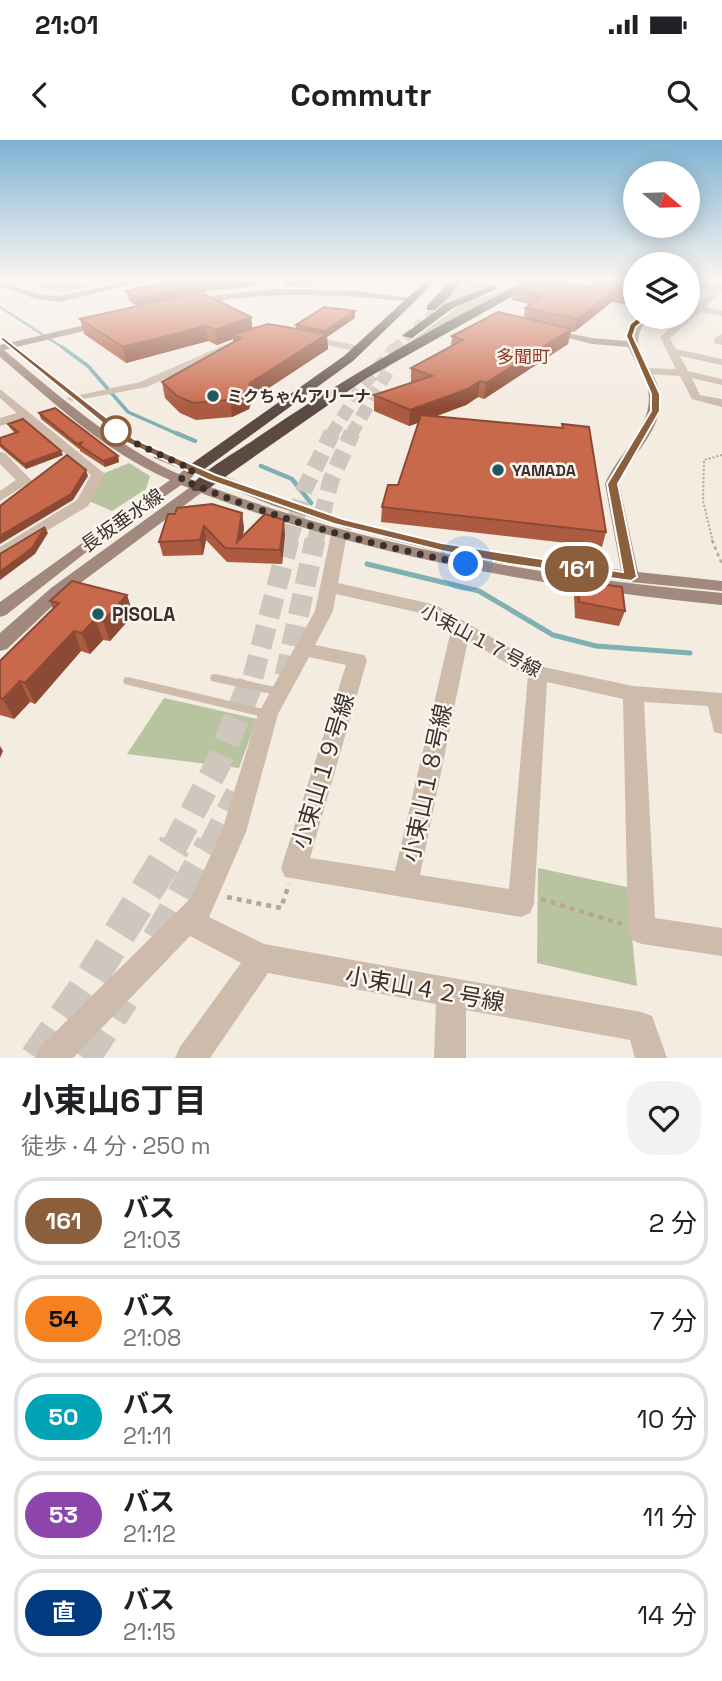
<!DOCTYPE html>
<html lang="ja">
<meta charset="utf-8">
<style>
:root{--surface:#fff;--page:#f2f2f2;--text:#202124;--muted:#757577;--line:#e0e0e0}
body{margin:0;font-family:"Space Grotesk","Noto Sans JP",sans-serif;background:var(--page);color:var(--text);height:100vh;display:flex;flex-direction:column;font-size:26px;white-space:nowrap}
*{box-sizing:border-box;margin:0}
p{font-size:23px;color:var(--muted)}
.icon{flex:none;width:38px;height:38px;fill:none;stroke:currentColor;stroke-width:2;stroke-linecap:round;stroke-linejoin:round}
.map{position:relative;height:918px;overflow:hidden}
.side{display:flex;flex-direction:column;background:var(--surface);flex:1}
.side>*{flex:none}
.badge{padding:0 14px;border-radius:23px;font-size:24px;line-height:46px}
.needle{width:46px;rotate:109deg}
.tools{position:absolute;left:623px;top:21px;display:grid;gap:14px}
.tools a{display:grid;place-items:center;width:77px;height:77px;border-radius:50%;background:var(--surface);box-shadow:0 4px 18px #0003;font-size:35px}
.you{position:absolute;width:35px;height:35px;margin:-18px;border:5px solid #fff;border-radius:50%;background:#1a73e8;box-shadow:0 0 0 10px #1a73e833}
.map>.badge{position:absolute;translate:-50% -50%;box-shadow:0 0 0 4px #fff}
.round{display:grid;place-items:center;flex:none;width:74px;height:74px;border-radius:28px;background:var(--page)}
.head{display:flex;align-items:center;justify-content:space-between;height:119px;padding:0 21px}
h1{font-size:33px;font-weight:700;line-height:52px}
ul{padding:0;list-style:none}
li{display:flex;align-items:center;gap:21px;height:88px;margin:0 14px 10px;padding:0 7px;border:4px solid var(--line);border-radius:28px}
li div{flex:1}
li b{display:block;font-size:26px}
li em{font-style:normal}
li .badge{min-width:77px;font-weight:700;text-align:center}
.status{display:flex;justify-content:space-between;align-items:center;height:49px;padding:0 35px;background:var(--surface);direction:ltr}
.status svg{height:19px;fill:currentColor}
header{display:flex;justify-content:space-between;align-items:center;height:91px;padding:0 21px;background:var(--surface);font-size:32px;font-weight:700}
.map>svg:first-child{display:block}
</style>
<div class="status"><b>21:01</b><svg viewBox="0 0 49 12"><path d="M0 12V9h3v3zM5 12V6h3v6zM10 12V3h3v9zM15 12V0h3v12zM26 1h20v11H26zM47 4h2v5h-2z"/></svg></div>
<header><svg class="icon" aria-label="back" viewBox="0 0 24 24"><path d="M15 5l-7 7 7 7"/></svg>Commutr<svg class="icon" aria-label="search" viewBox="0 0 24 24"><circle cx="10" cy="10" r="6"/><path d="M15 15l6 6"/></svg></header>
<div class="map">
<svg width="722" height="918" viewBox="0 0 722 918">
<rect width="100%" height="100%" fill="#f4ebe1"/>
<path fill="#b8c4a0" d="M10,140h56l28,5 -34,7z
M459,140l34,3 21,-3 -62,22 -7,-1z
M533,140l-122,61 52,-38z
M129,323l21,13 -4,13 -34,22 -23,-10 13,-27z
M164,558l93,21 -18,49 -112,-14z
M538,728l89,19 10,99 -100,-23z"/>
<g fill="none" stroke-linecap="round" stroke-linejoin="round">
<path stroke="#7fb0b2" stroke-width="2.5" d="M0,167l65,42"/>
<path stroke="#7fb0b2" stroke-width="3.5" d="M62,207l26,19 40,46 52,23"/>
<path stroke="#7fb0b2" stroke-width="4.5" d="M176,293l19,8
M261,326l31,13 19,24"/>
<path stroke="#7fb0b2" stroke-width="5" d="M367,424l112,27 74,44 43,11 94,7"/>
<path stroke="#cfc6bd" stroke-width="10" stroke-dasharray="10 5" stroke-linecap="butt" d="M394,209l49,-45 33,-24"/>
<path stroke="#cfc6bd" stroke-width="13" stroke-dasharray="13 7" stroke-linecap="butt" d="M331,295l30,-47 35,-41
M351,295l37,-64"/>
<path stroke="#cfc6bd" stroke-width="17" stroke-dasharray="17 9" stroke-linecap="butt" d="M289,402l15,-52 28,-57
M315,402l16,-62 21,-47"/>
<path stroke="#cfc6bd" stroke-width="21" stroke-dasharray="21 10" stroke-linecap="butt" d="M285,536l30,-136
M253,537l36,-137"/>
<path stroke="#cfc6bd" stroke-width="26" stroke-dasharray="26 13" stroke-linecap="butt" d="M174,707l43,-81 37,-91
M211,707l27,-53"/>
<path stroke="#cfc6bd" stroke-width="33" stroke-dasharray="33 17" stroke-linecap="butt" d="M158,800l54,-95
M36,918l49,-70 90,-143
M84,918l39,-60"/>
<path stroke="#b9a596" stroke-width="2" stroke-dasharray="2 2" stroke-linecap="butt" d="M713,402l-10,-41 1,-41 18,-5"/>
<path stroke="#b9a596" stroke-width="2.5" stroke-dasharray="3.5 3.5" stroke-linecap="butt" d="M712,400l10,24"/>
<path stroke="#b9a596" stroke-width="4.5" stroke-dasharray="5 5" stroke-linecap="butt" d="M227,757l54,11 8,-24
M541,759l81,25"/>
<path fill="#cdbbac" fill-rule="evenodd" d="M215,534l65,14 4,1 1,3 -1,3 -4,1 -69,-15 -1,-3 1,-3z
M128,537l140,33 4,1 1,3 -1,3 -4,1 -144,-34 -1,-3 1,-3z"/>
<path fill="#cdbbac" fill-rule="evenodd" d="M688,141l34,5v6l-17,15 17,3v6l-22,-4 -30,26 6,11 46,10v6l-42,-9 8,15 34,8v6l-30,-7 8,17 22,4v8l-30,-8 -12,-23 -35,-2 -5,-3 5,-3 31,1 -16,-32 23,-20h5v-4l27,-23 -27,-5z
M722,194v11l-8,-2v-4z
M305,195l55,11 5,3 -5,3 -58,-12v-4z
M240,198l3,1v4l-96,44 -75,14 -6,-3 74,-16z
M0,249l105,85 -17,32 -88,53v-12l77,-47 14,-25 -68,-56 -23,7v-8l17,-5 -17,-15z
M0,312l5,1 27,28 -32,20v-10l16,-11 -16,-16z
M339,389l8,5 -9,49 98,22 107,62 90,19 89,7v41l-8,-2 -6,-26 -64,-4 11,216 67,10v28l-80,-12 -10,-4 -4,-10 -5,-231 -76,-17 -13,222 -4,9 -9,4 -236,-40 -4,-9 65,-203 -37,-8 -31,57 -32,118 -37,85 55,27 377,68 11,4 15,42h-32l-5,-18 -164,-30v48h-32l2,-54 -168,-31 -58,85h-35l5,-11 61,-84 -51,-27 -117,122h-38l5,-11 151,-149 31,-67 36,-117 57,-103 16,-77zM336,454l89,20 26,16 -56,241 -85,-13 57,-198 -3,-5 -49,-10 18,-34zM468,500l60,36 -19,213 -89,-14z"/>
<path fill="#a18a7d" fill-rule="evenodd" d="M137,140h13l-91,22 -23,-3 -36,-13v-5l40,14 19,1z
M690,140h9l-11,6z
M275,149l82,2 61,8 -4,3c-76,-8 -148,-12 -223,4l-4,-3 32,-8z
M639,177h10c-28,34 7,45 11,79 4,34 -30,59 -41,88l19,88 84,9v10l-91,-9 -148,-21 -2,-4 2,-4 6,-1 132,18 -16,-86c13,-32 53,-60 42,-98 -4,-14 -13,-26 -19,-39l-36,-3 -48,-12 5,-3 43,9 35,3 3,-15z
M106,180l5,3 -2,2 -105,25c54,45 107,92 170,122l5,2 5,-4 -30,-12v-6h10l120,48 71,22 3,3 -8,5 -5,-2 -71,-22 -79,-32 -5,5c171,68 350,97 532,114v12c-179,-18 -353,-48 -521,-112l-138,103 -56,53 -7,2v-18l51,-45 138,-100 -8,-3 -97,69 -78,61 -6,2v-15l170,-122c-65,-28 -117,-78 -170,-123v-12z
M390,390l61,15 2,3 -8,5 -61,-15 -2,-3 2,-3z"/>
<path fill="#5c4a42" fill-rule="evenodd" d="M427,140h10l-84,81 -154,112h-12v-6l157,-111z
M451,140h9l-9,15 -16,15h-8v-4z
M529,140h12l-174,98 -162,113h-12l-3,-4c16,-19 45,-34 65,-48 88,-60 179,-113 274,-159z
M491,146l9,2 -47,20 -41,30 -10,-2 43,-32z"/>
</g>
<path fill="#ac5a40" d="M284,140h27v4l-26,1z
M635,140v26l-23,-4 -38,30h-3l-3,12 -84,55 -6,-2 -12,8 -29,11 125,12v-4l44,108 -4,15 -221,-25 1,-15 16,-22 20,-62 -9,3 -35,-15v-16l37,-12v-15l40,-22 1,-10 72,-18 1,-10 5,-4 -18,-4 2,-12 73,-1z
M240,148l-31,2 -8,3 51,36h44v-4l59,-7 -28,19 1,12 -76,50 -3,10 -17,8 -36,3 -16,-7 -15,-15 -3,-16 71,-40v-3l-16,6 -9,-4 -82,22 -42,-29 -4,-15 57,-13 -8,-5 -3,-10z
M39,273l79,43 1,6 -14,5 -25,-16v-2h-1l-38,-30z
M8,284l55,31 -37,14 -26,-22v-9l15,-5 -5,-5z
M175,374l69,13 -1,9 42,-2 -3,30 -55,-2 -21,-22 -3,15 -40,1 -4,-14z
M578,441l47,30 -6,15 -44,-8 -1,-22z
M127,455l6,20 -23,26 -7,-1 -13,14 -9,-3 -46,53 -5,-2 -16,17 -14,-4v-54l53,-52 -3,-8z"/>
<path fill="#8c4a34" d="M220,140h54l-34,8 -31,2 -68,19 -2,-10 68,-18z
M615,149l-3,13 -38,30 3,-13z
M355,171v7l-28,19 1,12 -76,50 -3,10 -17,8 -2,-17 20,-17 75,-48v-4z
M251,177l2,14 -21,4 1,4 -16,6 -2,-15z
M206,186l2,15 -82,22 -3,-16z
M571,189l-3,15 -84,55 2,-16z
M480,241l-2,16 -12,8 -57,21 1,-16z
M61,311l2,4 -37,14 -2,-5z
M118,316l1,6 -14,5 -2,-6z
M86,330l2,6 -15,24 -73,44v-8z
M242,373l2,14 -3,22 -4,-7z
M284,380l1,14 -3,30 -2,-14z
M204,386l2,14 -3,15 -3,-15z
M45,387l3,6 -13,21 -35,26v-8z
M127,455l6,20 -23,26 -7,-20z
M95,479l8,21 -13,14 -8,-21z
M74,491l7,20 -46,53 -10,-21z
M20,541l10,21 -16,17 -11,-20z
M0,606l3,5 -3,7z"/>
<path fill="#c8694b" stroke="#8c4a34" stroke-width="2" d="M176,140h44l-13,1 -68,18 -13,-8z
M529,140h17l41,7 12,-7h36v13l-20,-4 -38,30 -52,-11 20,-14 -31,-6z
M200,152l51,25 -36,13 -9,-4 -83,21 -43,-28z
M324,167l31,4 -30,20 -29,-6z
M498,172l73,17 -85,54 -6,-2 -12,8 -58,21 -36,-15 58,-19 -21,-8 52,-28 -11,-4z
M268,184l59,10 -77,49 -3,9 -17,8 -37,3 -16,-7 -15,-14 79,-44 -9,-3z
M55,268l63,48 -15,5 -24,-16 4,-3 -6,2 -38,-31z
M421,275l142,13 -1,-4 27,3 17,105 -224,-25 6,-22h10z
M23,279l38,32 -37,13 -24,-20v-6l18,-6 -10,-8z
M67,315l19,15 -15,24 -71,42v-30z
M212,364l30,9 -5,29 28,-28 19,6 -4,30 -55,-2 -21,-22 -4,14 -41,2 9,-28h7l2,-6z
M45,387l-13,21 -32,24v-18z
M72,441l55,14 -24,26 -8,-2 -13,14 -8,-2 -49,52 -5,-2 -17,18 -3,-1v-37l59,-58 -9,-2z
M578,441l44,6 3,24 -46,-9z"/>
<linearGradient id="sky" x2="0" y2="1"><stop stop-color="#7eb2d2"/><stop offset="0.52" stop-color="#faf6f2"/><stop offset="1" stop-color="#faf6f2" stop-opacity="0"/></linearGradient>
<rect width="722" height="268" fill="url(#sky)"/>
<path fill="#8b5e3c" stroke="#fff" stroke-width="2" d="M641,175l7,2 -12,10 -3,9 27,58v17l-42,73 19,93 -6,4 -122,-17 -67,-13 -108,-27 -126,-44 -81,-37 -127,-104 3,-2 131,102 82,36 127,44 99,24 181,29 -16,-88 44,-73v-17l-25,-58 4,-12z"/>
<g fill="none" stroke-linecap="round" stroke-linejoin="round">
<path stroke="#3b302b" stroke-width="7" stroke-dasharray="0 12.6" d="M116,291l-5,-4 20,14 62,29 -12,9c91,40 188,65 285,85"/>
</g>
<g fill="#1f5a5e" stroke="#fbf5ee" stroke-width="2.5">
<circle cx="213" cy="256" r="7"/>
<circle cx="498" cy="330" r="7"/>
<circle cx="98" cy="474" r="7"/>
</g>
<circle fill="#fff" stroke="#8b5e3c" stroke-width="3.5" cx="116" cy="291" r="14"/>
<g text-anchor="middle" stroke-width="5" stroke-linejoin="round" paint-order="stroke">
<g font-size="16" font-weight="bold" fill="#3b302b" stroke="#fbf5ee" text-anchor="start">
<text x="227" y="262">ミクちゃんアリーナ</text>
<text x="512" y="336">YAMADA</text>
</g>
<g font-size="18" fill="#8c3b22" stroke="#fbf5ee">
<text x="523" y="223">多聞町</text>
</g>
<g font-size="19" fill="#3b302b" stroke="#fbf5ee">
<text transform="translate(122 380) rotate(-35)" y="7">長坂垂水線</text>
<text transform="translate(481 500) rotate(28)" y="7">小束山１７号線</text>
</g>
<g font-size="19" font-weight="bold" fill="#3b302b" stroke="#fbf5ee" text-anchor="start">
<text x="112" y="481">PISOLA</text>
</g>
<g font-size="23" fill="#3b302b" stroke="#fbf5ee">
<text transform="translate(323 631) rotate(-73)" y="8">小束山１９号線</text>
<text transform="translate(427 643) rotate(-78)" y="8">小束山１８号線</text>
<text transform="translate(425 849) rotate(10)" y="8">小束山４２号線</text>
</g>
</g>
</svg>
<div class="tools">
<a><svg class="needle" viewBox="-14 -14 28 28"><path d="M0-13l5 13h-10z" fill="#e53935"/><path d="M0 13l5-13h-10z" fill="#757577"/></svg></a>
<a><svg class="icon" aria-label="layers" viewBox="0 0 24 24"><path d="M12 4l9 5-9 5-9-5zM3 14l9 5 9-5"/></svg></a>
</div>
<div class="you" style="left:466px;top:424px"></div>
<b class="badge" style="left:577px;top:429px;background:#8b5e3c;color:#fff">161</b>
</div>
<section class="side">
<div class="head"><div><h1>小束山6丁目</h1><p>徒歩 · 4 分 · 250 m</p></div><a class="round"><svg class="icon" aria-label="heart" viewBox="0 0 24 24"><path d="M12 20l-8-8c-3-5 5-10 8-4 3-6 11-1 8 4z"/></svg></a></div>
<ul>
<li><span class="badge" style="background:#8b5e3c;color:#fff">161</span><div><b>バス</b><p>21:03</p></div><em>2 分</em></li>
<li><span class="badge" style="background:#f58220;color:#111">54</span><div><b>バス</b><p>21:08</p></div><em>7 分</em></li>
<li><span class="badge" style="background:#00a3b4;color:#fff">50</span><div><b>バス</b><p>21:11</p></div><em>10 分</em></li>
<li><span class="badge" style="background:#8e44ad;color:#fff">53</span><div><b>バス</b><p>21:12</p></div><em>11 分</em></li>
<li><span class="badge" style="background:#003b80;color:#fff">直</span><div><b>バス</b><p>21:15</p></div><em>14 分</em></li>
</ul>
</section>
